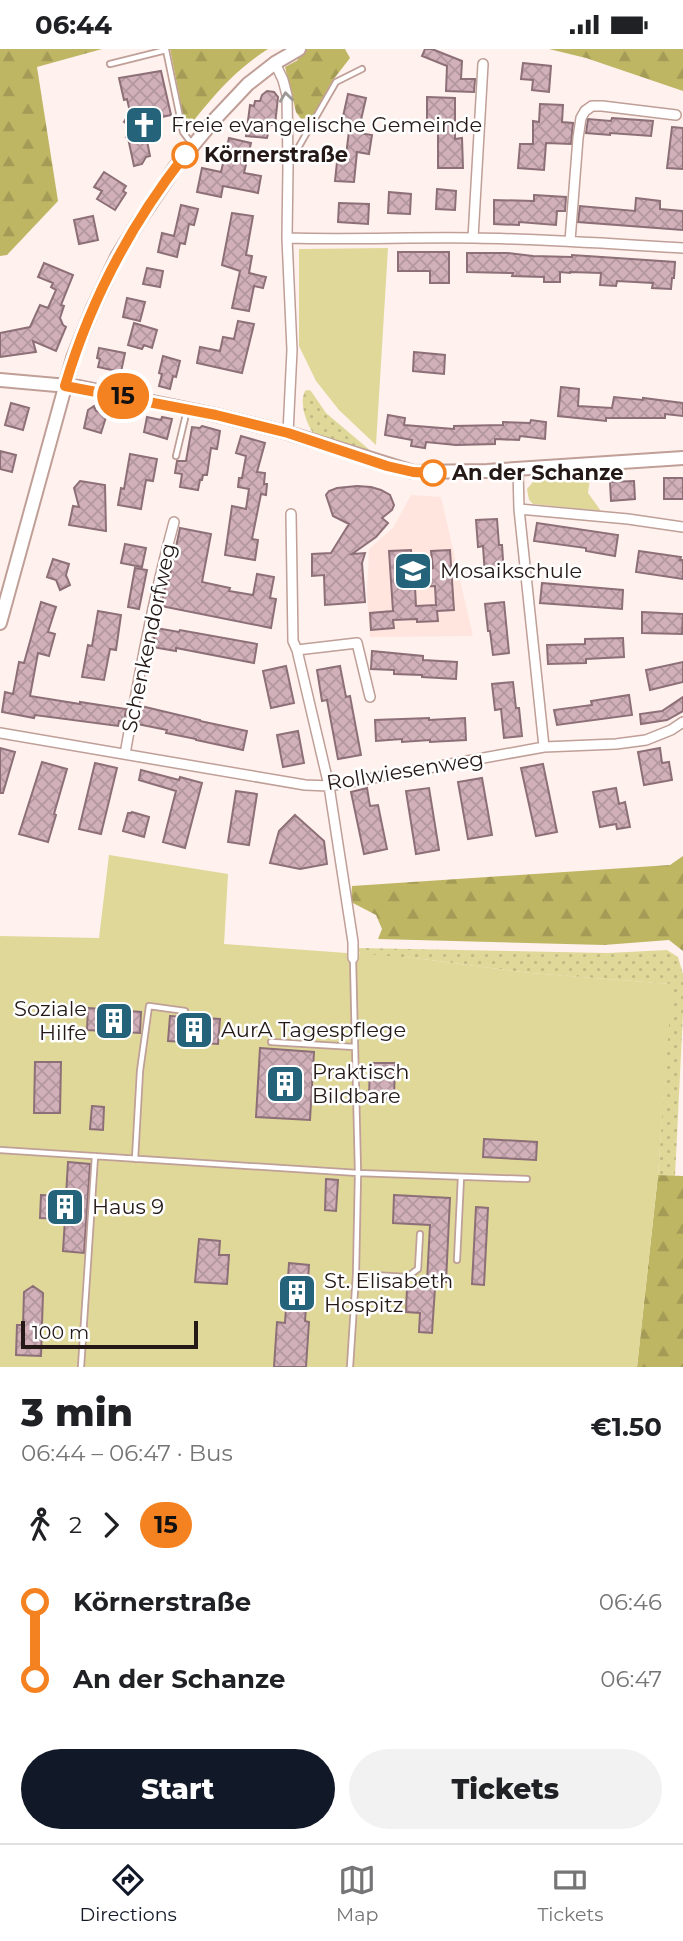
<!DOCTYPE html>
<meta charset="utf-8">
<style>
:root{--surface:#fff;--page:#f2f2f2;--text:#202124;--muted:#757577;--line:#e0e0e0;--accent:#111827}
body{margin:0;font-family:Montserrat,sans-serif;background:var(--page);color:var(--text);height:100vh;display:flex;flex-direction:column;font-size:26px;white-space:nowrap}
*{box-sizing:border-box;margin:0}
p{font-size:23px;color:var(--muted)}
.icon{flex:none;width:38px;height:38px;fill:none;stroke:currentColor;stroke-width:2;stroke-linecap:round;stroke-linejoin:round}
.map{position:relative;height:1318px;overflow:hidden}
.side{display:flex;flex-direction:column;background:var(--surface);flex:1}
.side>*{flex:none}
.badge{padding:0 14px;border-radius:23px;font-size:24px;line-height:46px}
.scale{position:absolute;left:21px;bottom:18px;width:177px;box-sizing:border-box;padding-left:7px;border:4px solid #241916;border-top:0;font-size:19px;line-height:24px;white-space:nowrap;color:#241916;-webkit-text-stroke:5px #fff;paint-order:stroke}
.map>.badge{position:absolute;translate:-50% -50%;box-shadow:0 0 0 4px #fff}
.legs{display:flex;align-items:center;gap:10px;height:77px;padding:0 21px;font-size:23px}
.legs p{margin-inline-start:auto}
.headline{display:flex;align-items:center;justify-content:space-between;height:119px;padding:0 21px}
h1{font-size:38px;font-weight:800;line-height:52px}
.primary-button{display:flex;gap:14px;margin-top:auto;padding:14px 21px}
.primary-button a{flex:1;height:80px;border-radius:42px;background:var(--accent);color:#fff;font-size:28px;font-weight:800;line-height:80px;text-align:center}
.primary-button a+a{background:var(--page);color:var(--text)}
ul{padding:0 21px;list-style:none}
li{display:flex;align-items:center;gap:24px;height:77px;font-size:26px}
li i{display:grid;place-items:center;width:10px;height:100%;margin:0 9px;background:currentColor}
li i::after{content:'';width:18px;height:18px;margin:-9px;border:5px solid;border-radius:50%;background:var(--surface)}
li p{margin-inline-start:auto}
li:first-child i{background:linear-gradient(#0000 50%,currentColor 0)}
li:last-child i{background:linear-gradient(currentColor 50%,#0000 0)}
.status{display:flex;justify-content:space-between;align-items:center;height:49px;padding:0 35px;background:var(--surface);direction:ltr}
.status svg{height:19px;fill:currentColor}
.dock{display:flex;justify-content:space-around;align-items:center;height:98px;border-top:2px solid var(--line);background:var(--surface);font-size:19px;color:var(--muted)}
.dock a{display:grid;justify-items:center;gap:4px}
.dock .current{color:var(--accent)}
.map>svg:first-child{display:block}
</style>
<div class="status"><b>06:44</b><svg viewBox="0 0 49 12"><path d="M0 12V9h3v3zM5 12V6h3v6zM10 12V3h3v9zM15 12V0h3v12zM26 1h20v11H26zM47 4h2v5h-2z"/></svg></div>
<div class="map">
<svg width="683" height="1318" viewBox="0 0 683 1318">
<defs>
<pattern id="grass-dots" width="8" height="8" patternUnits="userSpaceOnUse" patternTransform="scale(1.75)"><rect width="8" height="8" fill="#dfd899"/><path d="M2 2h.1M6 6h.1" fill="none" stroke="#bfb983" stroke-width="1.8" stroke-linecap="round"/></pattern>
<pattern id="forest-firs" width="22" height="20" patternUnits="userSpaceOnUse" patternTransform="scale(1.75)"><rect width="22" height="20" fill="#bfb664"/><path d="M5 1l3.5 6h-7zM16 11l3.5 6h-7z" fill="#a49c56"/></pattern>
<pattern id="building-cross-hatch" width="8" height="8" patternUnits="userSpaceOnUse" patternTransform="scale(1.75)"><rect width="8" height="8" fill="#d1b0b9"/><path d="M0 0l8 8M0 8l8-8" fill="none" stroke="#b3979e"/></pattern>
</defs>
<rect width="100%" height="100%" fill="#fff1ed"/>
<path fill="#ffe5de" d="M411,446l30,2 32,139 -103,1 -3,-43 2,-45 24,-21z"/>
<path fill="url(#grass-dots)" d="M308,341l3,1 15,22 46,39 -59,-19c-7,-11 -14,-30 -8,-42z
M358,899l250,5 59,-3 11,7 5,17v40l-8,162 -17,-1 13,-191 -141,-11 -115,-15 -55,-3z"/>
<path fill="url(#forest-firs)" d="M0,0h102l-65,18 21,134 -51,54 -7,1z
M170,0h98c-36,23 -55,48 -82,81z
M292,0h53l5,9 -17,22 -21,37 -11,2 -5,-7 -11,-45 13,-7z
M549,0h134v42l-97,-33z
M683,807v95l-14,-11 -65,5 -226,-6 4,-10 -6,-14 -25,-13 1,-16 318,-21z
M658,1126l25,1v191h-46z"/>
<path fill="#dfd899" d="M388,199l-12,197 -37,-35 -23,-29 -17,-35v-97z
M543,429h47l-2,15 13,18 -68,-7 -4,-4 -2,-11 6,-7z
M109,806l119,19 -4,70 191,14 115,15 142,11 -14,191 -21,192h-637v-431l99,2z"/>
<path fill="url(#building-cross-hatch)" stroke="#8d6f77" stroke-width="2" fill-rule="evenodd" d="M425,0h7l30,12 -1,18h14l-1,13 -28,-1 1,-25 -25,-10z
M523,14l28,3 -2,26 -17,-2 1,-10 -12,-1z
M161,22l10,44 -9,2 -4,7 3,14 -14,3 3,15 -4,1 -4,7 -8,2 -6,-28 -2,-1 6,-10 -8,-5 6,-10 -3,-13 -3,1 -5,-22z
M267,42l7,1 4,5 -3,28h-5l-3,13 -21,-2 4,-31 4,1 1,-5h5l2,-6z
M348,45l18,4 -8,35 14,2 -3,19 -12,-2 -3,30 -19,-1 2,-19 8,1 5,-40 -8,-2z
M427,48l28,1v41l7,-1 1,30h-25v-38h-11z
M540,55l23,1 -1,17 11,1 -2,21 -25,-1 -2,27 -26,-2 2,-24h13v-23l6,1z
M612,69l41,3 -2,15 -41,-3v2l-24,-2 2,-14 23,2z
M672,78l11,1v41l-16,-1z
M229,89l22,5 -7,30 17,3 -3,17 -35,-7 -2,11 -24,-5 5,-24 19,4z
M104,123l22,14 -3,5 3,2 -11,17 -18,-11 5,-8 -8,-4z
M437,140l19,2 -1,19 -19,-1z
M389,143l22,2 -1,20 -22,-1z
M534,146l32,2 -1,14h-8l-1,14 -37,-3v3l-25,-1v-24l40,1z
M636,149l24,3v8l23,2v19l-105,-8 2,-16 55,5z
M339,154l30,1 -1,20 -30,-2z
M181,156l17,4 -4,16 -5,-1 -4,20 -5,-1 -3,14 -19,-5 4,-19 12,3z
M232,164l21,3 -7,39 6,1 -3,17 17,4 -3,11 -9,-2 -5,25 -17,-3 8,-37 -18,-6z
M93,167l5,24 -19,4 -5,-24z
M398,203h51v31h-19v-12h-32z
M467,204h40l26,3 39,1v-2l103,7 -1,16h-2l-1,11 -19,-1 1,-5 -36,-2 -1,5 -16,-1 1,-12 -31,-1v1l-10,-1v10h-16v-5l-32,-1 1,-3 -46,-1z
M44,214l29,12 -12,30 3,1 -4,12 3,7 3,2 -10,24 -23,-10 3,11 -36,5v-24l30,-6 10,-22 8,3 8,-18 -5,-3 2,-4 -15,-6z
M147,219l16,3 -3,16 -17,-3z
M127,249l18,4 -5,19 -17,-4z
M238,272l16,3 -12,49 -45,-10 3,-16 20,4 3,-14 11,2z
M134,274l23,7 -5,18 -8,-3 -2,4 -14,-4z
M99,299l26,5 -4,19 -23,-5 2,-8 -3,-1z
M414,303l31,3 -1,19 -31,-3z
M163,307l17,5 -4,16 -3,-1 -3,13 -11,-3 3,-12 -3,-1z
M561,338l18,2 -1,17 34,2 2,-11 29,3v-2l40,5v13l-18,-2v4h-59v3l-48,-5z
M11,354l18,5 -6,22 -18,-5z
M94,357l2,5 11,3 -6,19 -17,-5 4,-18z
M388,366l17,3 -1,7 50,4v-3l49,-1v-3l27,1 1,-3 15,2 -1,17 -25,-3 -1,4 -24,-1v5l-39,1 -30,-3 -1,6 -14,-2 1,-6 -27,-5z
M147,368l14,3 1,-3 10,2 -5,20 -23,-7z
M202,377l18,5 -3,18 -6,-1 -4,27h-4l-1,5h-2l-2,10 -18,-3 2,-13 -7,-1 2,-12h9l6,-34 8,1z
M241,387l24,7 -8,29 8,1 -1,11h3l-1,11 -5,-1 -9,45 6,1 -3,20 -30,-5 7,-49 14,3 3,-20 -11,-2 1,-9h3l4,-22 -10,-3z
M0,402l16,4 -4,17 -12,-3z
M130,405l27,5 -4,22 -7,-1 -5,29 -23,-4 3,-17 3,1z
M664,429h19v21h-19z
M80,432l25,4 1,46 -37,-6 4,-19 6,1 -5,-19z
M634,432l1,18 -24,2 -1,-19z
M357,437l14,1 10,3 9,5 4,10 -2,5 -10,8 6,5 -12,14 -24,17 13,-1 -3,10 3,39 -40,3 -1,-30 -12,1v-22l19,-1 18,-29 -16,-8 -7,-21 3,-4 8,-3z
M497,470l2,26h3l2,30 -19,1 -2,-30 -5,1 -2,-27z
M537,474l81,12 -3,21 -29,-5v-3l-52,-7z
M180,479l31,6 -9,48 28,6 -1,3 24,4 4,-21 17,3 -4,21 6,1 -5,29 -110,-22 6,-27 2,1z
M125,495l21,4 -4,19 -21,-4z
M411,501l1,19 21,-1 -2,-17 19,-1 4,60 -17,1 1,10 -21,1v-3l-24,1 1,8 -23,2 -1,-17 23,-2 -4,-60zM435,537l1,19 -20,1 -1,-19z
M639,502l42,6 -1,3h3v19l-47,-7z
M53,510l16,5 -3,11 4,10 -10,5 -4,-10 -9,-3z
M135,519l12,2 -8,39 -11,-2z
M542,534l81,7 -1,19 -82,-6z
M41,553l15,5 -8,25 7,2 -6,22 -11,-3 -8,43 50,8v-2l46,7 -2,13 -5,-1 -1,5 -83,-11 -1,3 -32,-6 3,-20 8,2 6,-32 5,1z
M504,553l5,51 -16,2 -3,-24h-2l-3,-27z
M98,562l23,4 -5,35 -6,-1 -6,31 -22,-3 6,-32 4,1z
M642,563l41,2 -1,20 -40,-1z
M156,579l23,4 1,-2 77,14 -3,19 -78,-15v3l-24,-4z
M623,589l1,19 -38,2v4l-38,1 -1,-19 38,-1v-5z
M372,602l51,5v4l34,2 -1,17 -34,-2v-2l-28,-1v-4l-23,-1z
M683,613v20l-33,8 -4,-20z
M286,617l8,37 -23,5 -8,-37z
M340,617l6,31 4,-1 11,59 -23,4 -11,-59 -5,1 -5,-31z
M513,633l3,26h3l3,28 -18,2 -3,-29 -6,1 -3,-26z
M629,646l3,20 -75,10 -3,-15 38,-5 -1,-4z
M683,648v14l-16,9 -26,4 -1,-10 22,-3z
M141,657l59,14v1l47,10 -4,19 -47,-10v-1l-30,-6 1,-3 -30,-6z
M429,669v2l36,-2 1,22 -36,2v-2l-28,2v-3l-26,2 -1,-21z
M298,682l6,32 -21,4 -6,-32z
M0,699l15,4 -12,41h-3z
M660,699l2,15 7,-1 3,18 -28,5 -6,-33z
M42,713l25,7 -13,45 2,1 -8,27 -29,-8z
M95,714l22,5 -16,66 -22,-5z
M543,715l14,68 -21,4 -15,-68z
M141,721l38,10 1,-3 22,6 -17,65 -22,-6 13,-51 -37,-11z
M482,729l10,57 -24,4 -10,-57z
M367,739l3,18 8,-1 9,44 -23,5 -13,-62z
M429,739l10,62 -23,4 -10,-63z
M616,739l3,16 6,-2 5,25 -13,2 -1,-5 -16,3 -7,-35z
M236,742l21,3 -8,51 -21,-3z
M132,763l17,5 -5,20 -21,-6 5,-18h3z
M295,766l29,26 3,23 -27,5 -30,-6 9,-32z
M88,959l53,4 -1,21 -53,-3z
M170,967l50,3 -2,25 -50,-3z
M260,999l54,4 -4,68 -54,-3z
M35,1013h26l-1,51h-26z
M370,1014h25l-1,36 -25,-1z
M92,1057l12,1 -1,23 -13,-1z
M484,1090l53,3 -1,18 -53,-3z
M68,1113l22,2 -6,89 -21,-2 2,-32 -25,-1 1,-23 25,1z
M326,1130l12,1 -2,31 -11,-1z
M394,1146l56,3 -4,84 -19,-1 3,-56 -37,-2z
M476,1158l12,1 -4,77 -12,-1z
M199,1190l21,2 -1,14h10l-2,29 -32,-2z
M289,1214l20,2 -4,56 4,1 -3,45h-32l3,-45 8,1z
M33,1237l10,7 -2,63 -25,-1 1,-30h6l1,-33z
M407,1238l28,1 -3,45 -13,-1 1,-19 -14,-1z"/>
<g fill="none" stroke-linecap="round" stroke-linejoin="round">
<defs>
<path id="lane" d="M110,15l56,-14 17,82 9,12
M290,113l46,-80 26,-13
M176,407l11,-46
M353,910l5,214 169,6
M271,993l84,5
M0,1101l358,23 -2,101 -6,93
M135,1110l5,-88 9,-65 36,5
M457,1211l4,-83
M356,1225l51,3 11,-8 2,-35
M81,1318l14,-211"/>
<path id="street" d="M275,14l8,17 4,15 1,71 -1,72 5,112 -4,83
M287,189c62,2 125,-1 187,0 70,1 139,6 209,10
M473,189l10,-174
M570,192l8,-103 3,-20 4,-7 7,-5h10l74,9
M518,420l1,40 25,238
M519,460l109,10 55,8
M291,465l2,127 4,9 32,136 24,156v16
M297,601l60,-7 13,54
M0,684l305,52 24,1 215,-39 72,-3 30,-4 25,-10 12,-8
M125,705c14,-78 28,-155 49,-232"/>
<path id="secondary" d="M0,331l79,7 137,28 72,18 125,39 74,-1 196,-13
M0,574l73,-265 20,-50 24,-51 22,-36 37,-55 39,-47 33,-35 27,-21 24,-14"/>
</defs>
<use href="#lane" stroke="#bf9f97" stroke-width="8"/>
<use href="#street" stroke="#bf9f97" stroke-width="12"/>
<use href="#secondary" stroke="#bf9f97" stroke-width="16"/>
<use href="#lane" stroke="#fff" stroke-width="4.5"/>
<use href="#street" stroke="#fff" stroke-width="9"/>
<use href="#secondary" stroke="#fff" stroke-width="12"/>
</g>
<defs><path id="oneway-chevron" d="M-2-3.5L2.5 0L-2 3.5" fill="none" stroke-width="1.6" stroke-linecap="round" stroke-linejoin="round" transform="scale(1.75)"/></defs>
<use stroke="#9c9896" href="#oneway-chevron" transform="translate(286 48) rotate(-97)"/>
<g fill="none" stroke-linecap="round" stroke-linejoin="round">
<defs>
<path id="line-1" d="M185,106c-54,69 -95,146 -120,231l151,29 72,18 99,33 26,6 20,1"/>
</defs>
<use href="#line-1" stroke="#fff" stroke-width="16"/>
<use href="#line-1" stroke="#f58220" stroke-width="10"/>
</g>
<defs>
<symbol id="church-square" viewBox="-11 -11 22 22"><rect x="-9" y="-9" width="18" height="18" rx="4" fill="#246379" stroke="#fff"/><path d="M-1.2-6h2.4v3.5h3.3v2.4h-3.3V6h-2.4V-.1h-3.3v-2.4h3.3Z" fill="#fff"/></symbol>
<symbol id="school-square" viewBox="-11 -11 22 22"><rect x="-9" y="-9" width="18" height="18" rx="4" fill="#246379" stroke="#fff"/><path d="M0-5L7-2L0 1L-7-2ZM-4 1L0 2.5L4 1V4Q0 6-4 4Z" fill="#fff"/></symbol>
<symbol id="building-square" viewBox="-11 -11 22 22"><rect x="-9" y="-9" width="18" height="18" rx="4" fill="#246379" stroke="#fff"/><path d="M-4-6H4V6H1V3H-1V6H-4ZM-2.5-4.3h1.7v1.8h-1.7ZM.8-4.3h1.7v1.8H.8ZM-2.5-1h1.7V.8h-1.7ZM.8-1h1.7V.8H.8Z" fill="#fff"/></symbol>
</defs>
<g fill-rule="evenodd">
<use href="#church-square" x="122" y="54" width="44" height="44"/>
<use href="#school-square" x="391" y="500" width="44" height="44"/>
<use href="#building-square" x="92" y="950" width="44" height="44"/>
<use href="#building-square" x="172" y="959" width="44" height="44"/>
<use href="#building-square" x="263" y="1013" width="44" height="44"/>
<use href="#building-square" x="43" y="1136" width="44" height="44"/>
<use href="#building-square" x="275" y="1222" width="44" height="44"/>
</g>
<g fill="#fff" stroke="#f58220" stroke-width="3.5">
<circle cx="185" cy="106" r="12"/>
<circle cx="433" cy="424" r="12"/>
</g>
<g text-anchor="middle" stroke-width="5" stroke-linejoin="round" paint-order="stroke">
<g font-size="21" fill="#241916" stroke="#fff" text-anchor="start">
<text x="171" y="83">Freie evangelische Gemeinde</text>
<text x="440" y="529">Mosaikschule</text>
<text x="87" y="967" text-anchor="end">Soziale<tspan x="87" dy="24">Hilfe</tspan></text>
<text x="221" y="988">AurA Tagespflege</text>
<text x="312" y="1030">Praktisch<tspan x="312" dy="24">Bildbare</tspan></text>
<text x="92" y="1165">Haus 9</text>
<text x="324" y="1239">St. Elisabeth<tspan x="324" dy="24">Hospitz</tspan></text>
</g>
<g font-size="21" font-weight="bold" fill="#241916" stroke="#fff" text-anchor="start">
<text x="204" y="113">Körnerstraße</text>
<text x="452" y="431">An der Schanze</text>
</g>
<g font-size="21" fill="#241916" stroke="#fff">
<text transform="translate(149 589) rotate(-78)" y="7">Schenkendorfweg</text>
<text transform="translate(405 722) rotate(-9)" y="7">Rollwiesenweg</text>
</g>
</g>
</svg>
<div class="scale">100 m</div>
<b class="badge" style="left:123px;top:347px;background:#f58220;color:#111">15</b>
</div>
<section class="side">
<div class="headline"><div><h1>3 min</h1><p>06:44 – 06:47 · Bus</p></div><b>€1.50</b></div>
<div class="legs"><svg class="icon" aria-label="walk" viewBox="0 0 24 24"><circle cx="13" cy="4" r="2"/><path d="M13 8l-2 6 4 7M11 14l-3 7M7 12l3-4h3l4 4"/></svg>2<svg class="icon" aria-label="forward" viewBox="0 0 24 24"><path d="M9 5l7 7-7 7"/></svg><b class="badge" style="background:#f58220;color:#111">15</b></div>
<ul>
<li><i style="color:#f58220"></i><b>Körnerstraße</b><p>06:46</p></li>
<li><i style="color:#f58220"></i><b>An der Schanze</b><p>06:47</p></li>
</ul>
<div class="primary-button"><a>Start</a><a>Tickets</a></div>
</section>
<nav class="dock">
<a class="current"><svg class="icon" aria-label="directions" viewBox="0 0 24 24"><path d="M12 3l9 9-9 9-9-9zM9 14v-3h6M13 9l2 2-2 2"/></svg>Directions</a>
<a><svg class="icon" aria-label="map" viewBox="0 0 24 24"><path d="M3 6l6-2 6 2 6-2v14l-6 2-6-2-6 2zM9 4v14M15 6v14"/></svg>Map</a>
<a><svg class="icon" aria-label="tickets" viewBox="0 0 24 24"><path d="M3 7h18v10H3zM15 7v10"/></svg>Tickets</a>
</nav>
